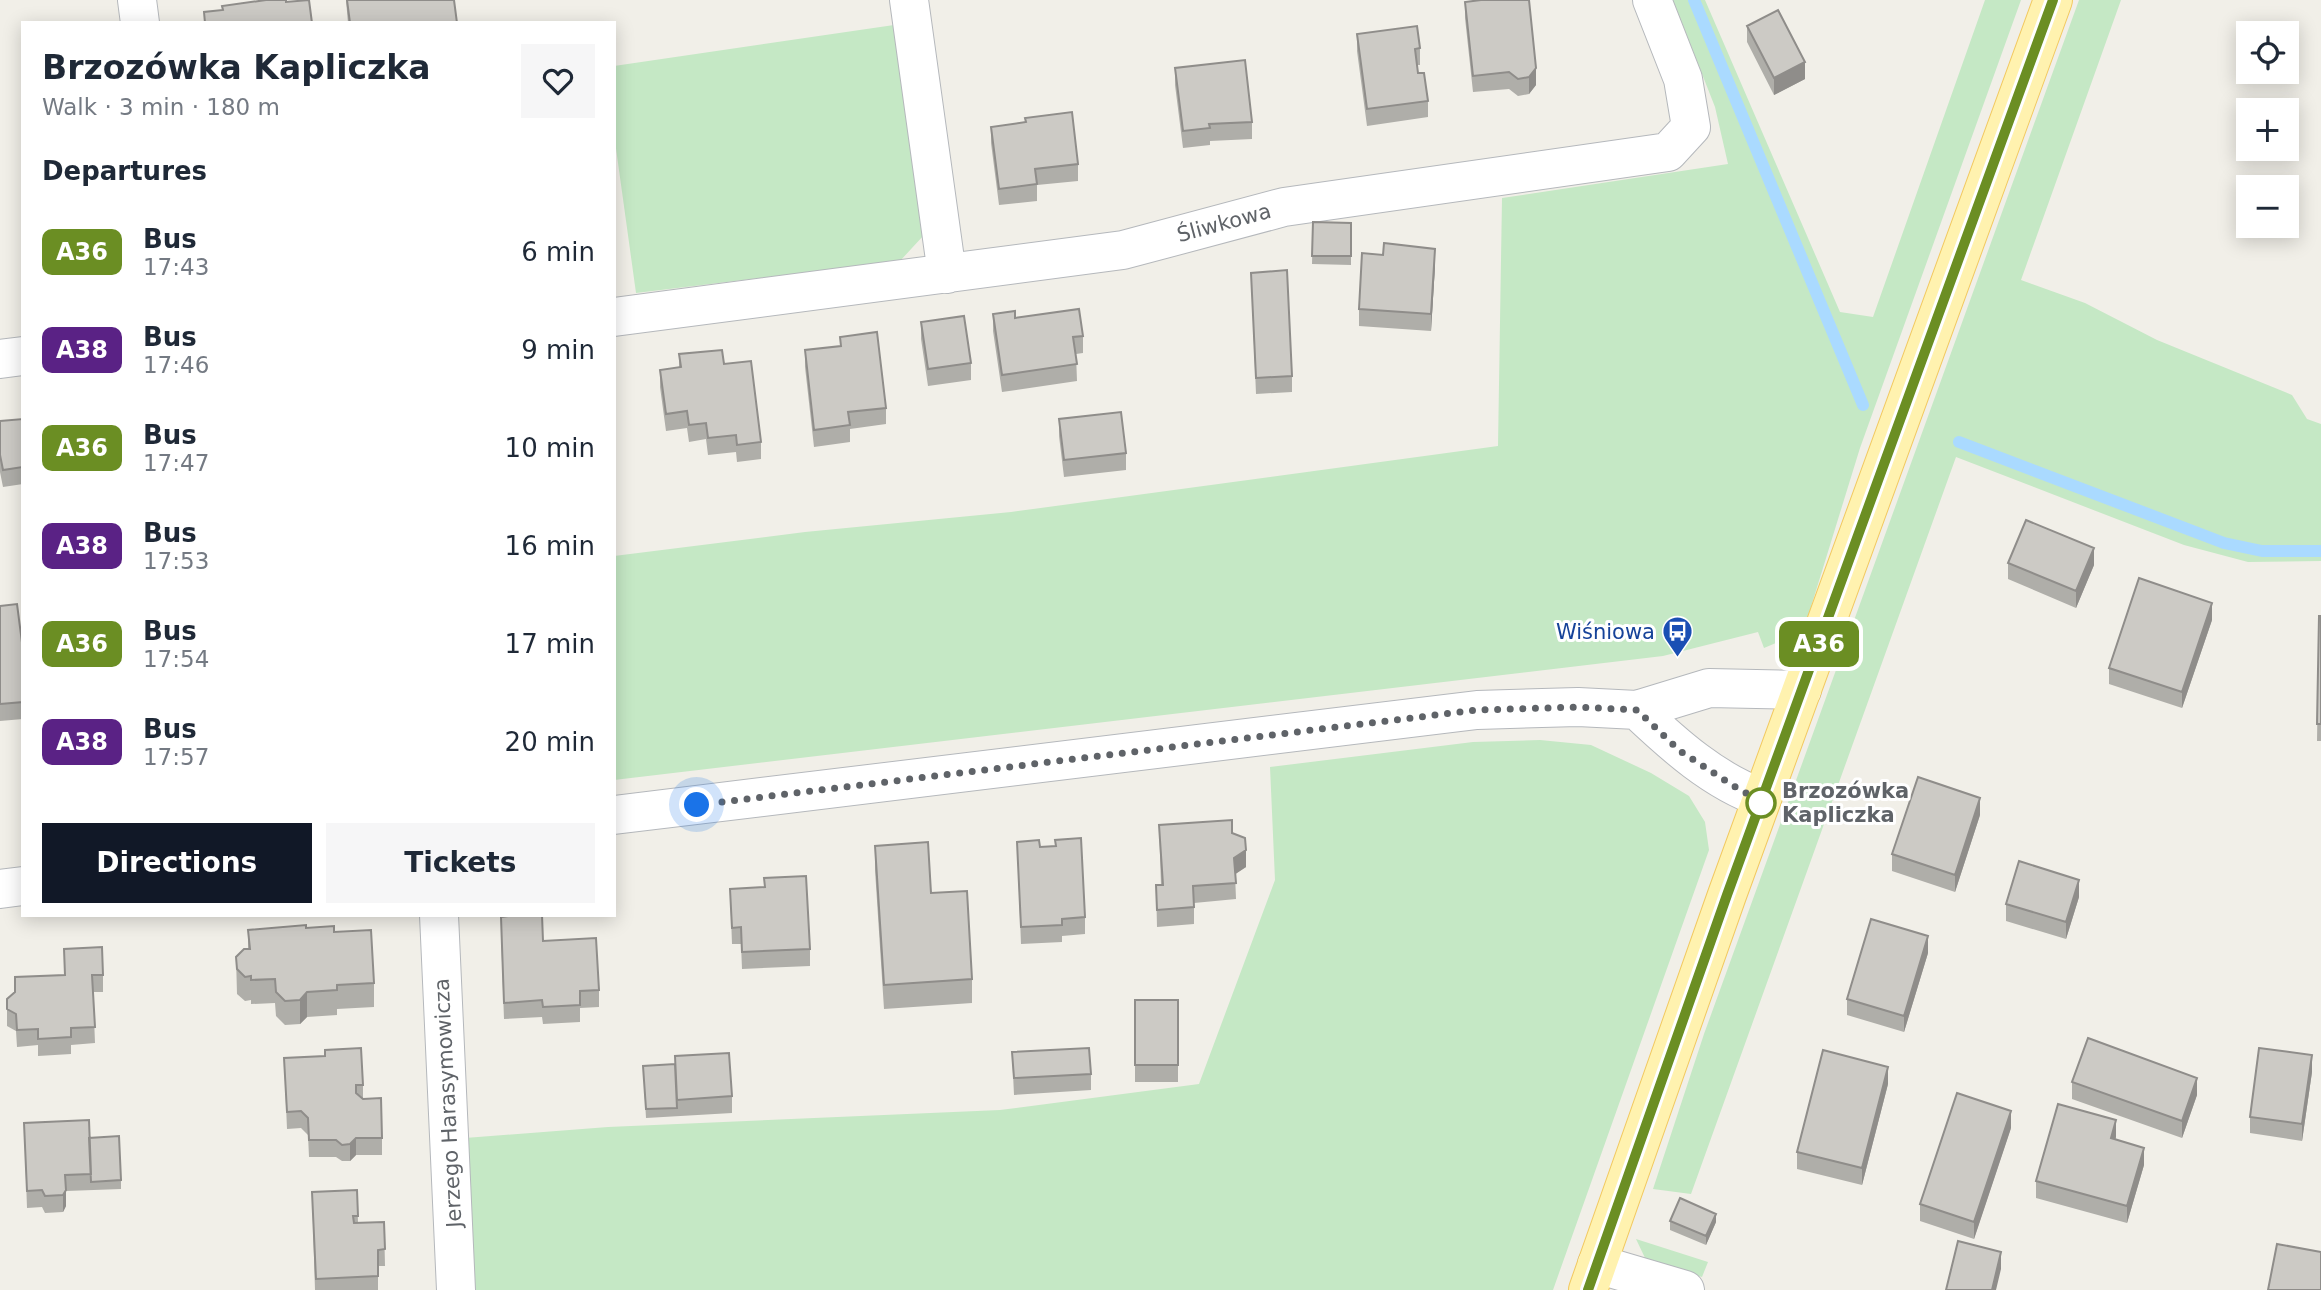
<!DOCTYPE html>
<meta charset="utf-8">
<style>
:root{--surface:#fff;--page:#f6f6f7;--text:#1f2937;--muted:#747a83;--accent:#111827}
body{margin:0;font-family:"DejaVu Sans",sans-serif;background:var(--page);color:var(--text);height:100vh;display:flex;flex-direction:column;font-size:26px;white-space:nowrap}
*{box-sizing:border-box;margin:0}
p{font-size:23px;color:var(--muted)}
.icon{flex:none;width:38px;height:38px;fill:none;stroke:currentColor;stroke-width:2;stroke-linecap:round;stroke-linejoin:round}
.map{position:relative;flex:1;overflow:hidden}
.drawer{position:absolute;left:21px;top:21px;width:595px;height:896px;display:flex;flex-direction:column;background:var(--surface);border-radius:0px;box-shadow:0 4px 18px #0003}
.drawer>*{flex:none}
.badge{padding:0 14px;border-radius:10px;font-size:24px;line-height:46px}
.tools{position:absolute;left:2236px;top:21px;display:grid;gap:14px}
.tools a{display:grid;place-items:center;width:63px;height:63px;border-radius:0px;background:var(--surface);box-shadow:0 4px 18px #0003;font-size:35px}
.you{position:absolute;width:35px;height:35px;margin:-18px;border:5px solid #fff;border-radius:50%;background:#1a73e8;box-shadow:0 0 0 10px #1a73e833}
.map>.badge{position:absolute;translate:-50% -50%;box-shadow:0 0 0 4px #fff}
h2{padding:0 21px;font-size:26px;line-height:63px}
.round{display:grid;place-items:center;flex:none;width:74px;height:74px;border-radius:0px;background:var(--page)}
.overview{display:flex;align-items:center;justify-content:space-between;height:119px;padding:0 21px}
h1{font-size:33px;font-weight:600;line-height:52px}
.button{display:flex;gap:14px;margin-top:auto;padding:14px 21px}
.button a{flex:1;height:80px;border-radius:0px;background:var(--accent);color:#fff;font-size:28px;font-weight:600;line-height:80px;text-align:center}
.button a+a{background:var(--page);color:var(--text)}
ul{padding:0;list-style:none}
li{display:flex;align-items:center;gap:21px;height:98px;padding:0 21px}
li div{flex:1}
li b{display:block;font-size:26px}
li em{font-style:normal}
li .badge{min-width:77px;font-weight:700;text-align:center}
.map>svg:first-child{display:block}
</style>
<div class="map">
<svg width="2321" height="1290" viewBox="0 0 2321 1290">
<rect width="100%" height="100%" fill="#f1efe8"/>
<path fill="#c5e8c5" d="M1673,0h32l135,312 33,5 112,-317h36l-161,448 -54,175 -21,16 -21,9 -6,-16 -95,24 -1049,124v-224l191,-24 206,-20 487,-66 4,-248 226,-34 -13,-57z
M2079,0h42l-100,280 64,23 72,37 135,55 15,24 14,5v137l-73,1 -64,-17 -228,-88 -265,737 -38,-5 51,-155z
M894,25l30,210 -24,26 -264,32 -22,-159v-68z
M1540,740l51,5 60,28 38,23 16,26 4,28 -156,440h-1082l-6,-152 143,-11 392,-17 199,-26 76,-204 -5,-113 203,-25z
M1636,1239l72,23 -6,15 -56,-17z"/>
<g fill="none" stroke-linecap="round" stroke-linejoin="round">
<path stroke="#aadaff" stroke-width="12" d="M1694,0l169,405
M1959,442l265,101 38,8h59"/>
<defs>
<path id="minor" d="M137,0l3,23
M909,0l38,274
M614,317l509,-67 161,-43 384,-55 23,-25 -8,-48 -31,-79
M0,359l23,-3
M1637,710c37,35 77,71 125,88
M614,815l863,-105 101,-3 59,3 72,-22 93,2
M0,889l23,-3
M439,915l17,375
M1597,1264l88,26"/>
<path id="major" d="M1588,1290l139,-395 326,-895"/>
</defs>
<use href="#minor" stroke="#b5b8bc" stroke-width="40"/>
<use href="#major" stroke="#f2c960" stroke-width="40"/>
<use href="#minor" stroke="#fff" stroke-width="38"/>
<use href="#major" stroke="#fff2af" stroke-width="38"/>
</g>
<path fill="#afaea9" d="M346,0h108l3,23h-109z
M1465,2l71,83 -7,9 -11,2 -9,-7 -36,3 -8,-74z
M1747,26l58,53 -31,16 -27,-53z
M1357,34l63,14v17h-3l1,8 10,28v16l-61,9 -10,-75z
M1175,68l77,54v17l-42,2v4l-27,3 -8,-63z
M1025,118l53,46v17l-41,4v16l-38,4 -8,-62v-16l34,-4z
M1313,222l38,1v42l-39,-1z
M1435,266l-4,65 -72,-5v-17z
M1251,273l41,103v16l-36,2z
M993,314l22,4 68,18v17l-7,1 1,27 -75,11 -9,-61z
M921,322l50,41v17l-43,6 -7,-47z
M840,337l46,71v16l-36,5v13l-36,5 -9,-80v-17l35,-4z
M679,354l45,10 37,78v17l-24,3 -1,-10 -28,3 -2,-16 -17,3 -2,-14 -21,3 -6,-44v-17l19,-2z
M23,419v65l-20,3 -3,-15v-51z
M1059,419l67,34v17l-62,7 -5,-41z
M2008,563l86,2 -18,43 -68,-29z
M0,606l23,44v69l-23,2z
M2319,616h2v125h-4z
M2212,620l-30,88 -73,-24v-16z
M1980,815l-25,77 -63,-21v-17z
M1159,825l73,8 14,34 -11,7 1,25 -42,4v21l-37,3 -1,-42h5z
M1017,842l23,5 45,70v17l-23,2v6l-41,2z
M875,846l97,133v24l-88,6 -9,-139z
M730,889l80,60v17l-68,3 -1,-25h-9z
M2079,897l-13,42 -60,-18v-17z
M306,928l28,4 40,51v24l-37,2v6l-30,2 -7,7 -15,1 -9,-9 -1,-13 -24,1v-4l-6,1 -8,-7 -1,-37 12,-8v-19z
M501,934l42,7 56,49v17l-19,1v14l-37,2 -1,-7 -38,2z
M64,949l39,26v17h-10l2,51 -24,2v9l-33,2v-11l-21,2 -1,-16 -9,-5v-27l57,-24z
M1928,953l-24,79 -57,-17v-16z
M1135,1000h43v82h-43z
M1012,1052l79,22v16l-77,5z
M284,1058l79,27v13l19,40v17h-26l-6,6h-8l-6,-4h-27l-1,-22 -7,-7 -14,1z
M643,1066l89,30v17l-86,5z
M2312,1072l-10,69 -52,-8v-16z
M2072,1082l125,13 -15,43 -110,-39z
M1888,1084l-26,101 -65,-16v-17z
M24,1123l65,15 32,42v9l-55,2v15l-3,6 -18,1 -3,-6 -15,1z
M2011,1128l-37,111 -54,-18v-17z
M2116,1137l-1,3 29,25 -17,58 -91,-25v-17z
M357,1190l1,33 26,-1 1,44h-7v24h-63l-3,-98z
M1670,1221l46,1 -10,23 -36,-15z"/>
<path fill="#8f8d8a" d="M1805,62v17l-31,16v-17z
M1536,68v17l-7,9v-17z
M1435,249v17l-4,65v-17z
M2094,548v17l-18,43v-17z
M2212,603v17l-30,88v-16z
M1980,798v17l-25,77v-17z
M1246,850v17l-12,8v-17z
M2079,880v17l-13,42v-17z
M1928,936v17l-24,79v-16z
M307,992v25l-7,7v-24z
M2312,1055v17l-10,69v-17z
M1888,1067v17l-26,101v-17z
M2197,1078v17l-15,43v-17z
M2011,1111v17l-37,111v-17z
M2116,1120v17l-5,18v-17z
M356,1138v17l-6,6v-17z
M2144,1148v17l-17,58v-17z
M66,1190v16l-3,6v-17z
M1716,1214v8l-10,23v-9z
M2001,1252v17l-5,21h-4z"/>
<path fill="#cccac5" stroke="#8f8d8a" stroke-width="2" d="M266,0h20v2l23,-2 3,23h-107l-1,-11 19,-2 -1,-4z
M347,0h107l3,23h-107z
M1481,0h48l7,68 -7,9 -11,2 -9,-7 -36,4 -8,-74z
M1778,10l27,52 -31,16 -27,-52z
M1417,26l3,22 -5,1 3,24h6l4,28 -61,8 -10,-75z
M1245,60l7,62 -43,2 1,4 -27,3 -8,-63z
M1072,112l6,52 -43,5 2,15 -38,5 -8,-62 35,-5 -1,-4z
M1313,222l38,1v33h-39z
M1384,243l51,6 -4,65 -72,-5 3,-56 21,2z
M1287,270l5,106 -36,2 -5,-105z
M1079,309l4,27 -10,1 4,27 -75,11 -9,-61 22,-3v7z
M964,316l7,47 -43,6 -7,-47z
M877,332l9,76 -38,4 2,13 -36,5 -9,-80 36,-4 -1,-9z
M722,350l2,14 27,-3 10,81 -24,3 -1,-10 -28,3 -2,-15 -17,2 -2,-14 -21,3 -6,-44 21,-3 -2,-13z
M1121,412l5,41 -62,7 -5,-41z
M23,419v48l-20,3 -3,-15v-34z
M2026,520l68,28 -18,43 -68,-28z
M2139,578l73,25 -30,89 -73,-24z
M17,604l6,46v52l-23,2v-98z
M2319,616h2v108h-4z
M1918,777l62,21 -25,77 -63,-21z
M1232,820v13l13,5 1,12 -12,8 2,25 -43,3 1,21 -37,3 -1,-25h7l-4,-60z
M1081,838l4,79 -23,2v6l-41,2 -4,-85 22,-2 1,7 16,-1 -1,-6z
M928,842l3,51 36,-2 5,88 -88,6 -9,-139z
M2019,861l60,19 -13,42 -60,-18z
M806,876l4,73 -68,3 -1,-25 -9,1 -2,-39 35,-2 -1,-9z
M515,915h27l1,26 53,-3 3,52 -19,1v14l-37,2 -1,-7 -38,3 -3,-86z
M1871,919l57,17 -24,80 -57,-17z
M306,925v3l28,-2v6l37,-2 3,53 -37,2v5l-30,2 -7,8 -15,1 -9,-9 -1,-13 -24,1v-4l-6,1 -8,-8 -1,-12 8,-8h6l-2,-19z
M102,947l1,28h-11l3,52 -24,1v9l-33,2v-10l-21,1 -1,-16 -9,-5v-10l8,-7v-15l50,-2 -1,-26z
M1135,1000h43v65h-43z
M2088,1038l109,40 -15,43 -110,-39z
M361,1048l2,37h-7v8l7,6 18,-1 1,40h-26l-6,6 -8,1 -6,-5h-27l-1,-22 -7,-7 -14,1 -3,-54 41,-2v-6z
M1089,1048l2,26 -77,4 -2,-26z
M2259,1048l53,7 -10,69 -52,-7z
M1823,1050l65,17 -26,101 -65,-16z
M729,1053l3,43 -55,4 -2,-44z
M675,1064l2,44 -31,1 -3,-43z
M1957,1093l54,18 -37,111 -54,-18z
M2058,1104l58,16 -5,18 33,10 -17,58 -91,-25z
M89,1120l2,54 -26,1 1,15 -3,5 -18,1 -3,-6 -15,1 -3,-68z
M119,1136l2,44 -30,2 -2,-44z
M357,1190l1,26h-5l1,7 30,-1 1,27 -7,1v26l-62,3 -4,-87z
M1680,1198l36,16 -10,22 -36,-15z
M1958,1241l43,11 -9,38h-46z
M2277,1244l44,8v38h-53z"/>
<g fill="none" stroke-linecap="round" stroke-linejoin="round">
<defs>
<path id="line" d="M1588,1290l139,-395 326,-895"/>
</defs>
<use href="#line" stroke="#fff" stroke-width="16"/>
<use href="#line" stroke="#6b8e23" stroke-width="10"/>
<path stroke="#5f6368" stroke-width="7" stroke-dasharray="0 12.6" d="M697,805l780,-95 101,-3 59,3 43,41 63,41 19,6 -1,5"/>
</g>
<defs>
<symbol id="bus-pin" viewBox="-11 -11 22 30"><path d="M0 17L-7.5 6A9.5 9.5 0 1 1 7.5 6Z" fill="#1a4fb4" stroke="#fff"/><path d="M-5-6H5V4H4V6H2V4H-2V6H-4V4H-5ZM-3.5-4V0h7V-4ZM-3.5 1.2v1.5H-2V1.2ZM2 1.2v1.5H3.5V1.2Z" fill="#fff"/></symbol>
</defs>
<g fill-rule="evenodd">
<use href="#bus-pin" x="1660" y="614" width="35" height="47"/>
</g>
<circle fill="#fff" stroke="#6b8e23" stroke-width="3.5" cx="1761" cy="803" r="14"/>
<g text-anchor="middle" stroke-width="6" stroke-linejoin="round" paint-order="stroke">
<g font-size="21" fill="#5f6368" stroke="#fff">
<text transform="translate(1224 223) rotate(-15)" y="7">Śliwkowa</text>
<text transform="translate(448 1103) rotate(-93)" y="7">Jerzego Harasymowicza</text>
</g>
<g font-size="21" fill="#164399" stroke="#fff" text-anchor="end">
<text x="1655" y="639">Wiśniowa</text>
</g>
<g font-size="21" font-weight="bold" fill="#5f6368" stroke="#fff" text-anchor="start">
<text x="1782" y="798">Brzozówka<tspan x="1782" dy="24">Kapliczka</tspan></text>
</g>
</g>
</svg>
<div class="tools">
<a><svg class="icon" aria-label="locate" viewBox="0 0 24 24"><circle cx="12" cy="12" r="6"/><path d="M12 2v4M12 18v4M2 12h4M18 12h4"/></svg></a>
<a>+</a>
<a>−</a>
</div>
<div class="you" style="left:697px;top:805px"></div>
<b class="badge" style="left:1819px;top:644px;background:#6b8e23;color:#fff">A36</b>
<section class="drawer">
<div class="overview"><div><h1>Brzozówka Kapliczka</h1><p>Walk · 3 min · 180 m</p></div><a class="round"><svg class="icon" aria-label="heart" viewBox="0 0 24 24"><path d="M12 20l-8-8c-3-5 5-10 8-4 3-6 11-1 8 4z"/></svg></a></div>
<h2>Departures</h2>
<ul>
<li><span class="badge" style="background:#6b8e23;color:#fff">A36</span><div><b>Bus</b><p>17:43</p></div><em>6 min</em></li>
<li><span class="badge" style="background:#5a2285;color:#fff">A38</span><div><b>Bus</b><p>17:46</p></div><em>9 min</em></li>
<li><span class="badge" style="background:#6b8e23;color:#fff">A36</span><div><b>Bus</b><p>17:47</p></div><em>10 min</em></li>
<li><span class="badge" style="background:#5a2285;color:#fff">A38</span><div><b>Bus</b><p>17:53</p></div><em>16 min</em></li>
<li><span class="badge" style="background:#6b8e23;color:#fff">A36</span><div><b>Bus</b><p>17:54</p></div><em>17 min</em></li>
<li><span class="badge" style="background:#5a2285;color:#fff">A38</span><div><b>Bus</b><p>17:57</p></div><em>20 min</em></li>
</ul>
<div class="button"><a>Directions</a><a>Tickets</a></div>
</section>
</div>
